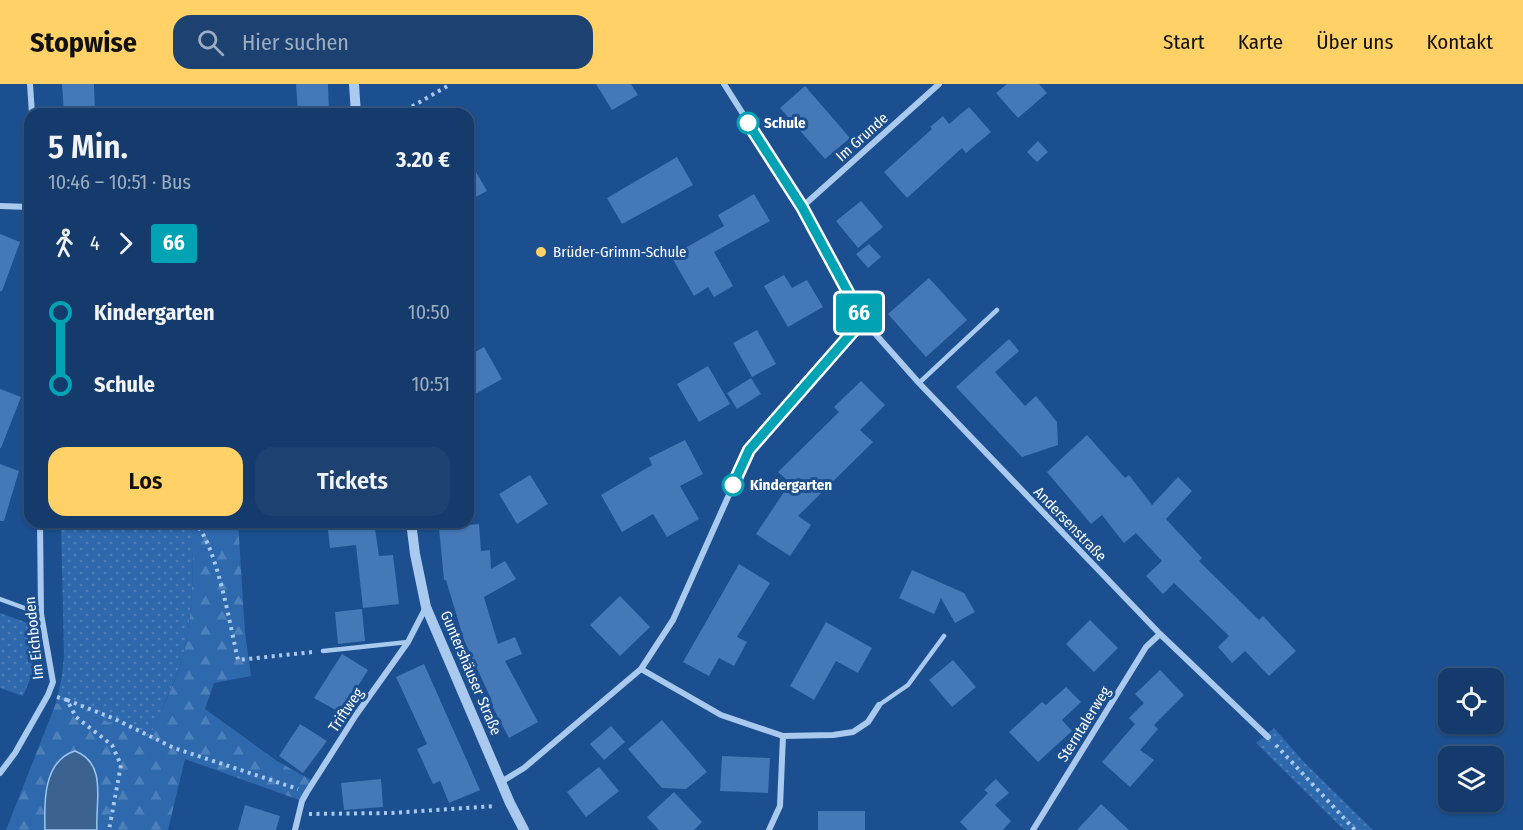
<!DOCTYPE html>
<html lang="de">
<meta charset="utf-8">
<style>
:root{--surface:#143b6b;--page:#1d4271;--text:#f1f3f6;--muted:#9dadc1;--line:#33557e;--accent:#ffd166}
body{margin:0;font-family:"Fira Sans Condensed",sans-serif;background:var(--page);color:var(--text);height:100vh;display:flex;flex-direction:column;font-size:22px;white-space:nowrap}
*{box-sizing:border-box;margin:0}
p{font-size:20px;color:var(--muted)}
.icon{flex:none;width:33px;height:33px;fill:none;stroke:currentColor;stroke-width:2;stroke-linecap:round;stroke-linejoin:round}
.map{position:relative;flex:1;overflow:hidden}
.drawer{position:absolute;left:24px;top:24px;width:450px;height:420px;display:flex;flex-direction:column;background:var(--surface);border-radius:18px;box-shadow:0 2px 4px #0004,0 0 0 2px var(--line)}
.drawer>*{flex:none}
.badge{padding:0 12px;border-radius:4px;font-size:21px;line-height:39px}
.controls{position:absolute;left:1438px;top:584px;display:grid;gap:12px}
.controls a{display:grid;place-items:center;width:66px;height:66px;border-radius:12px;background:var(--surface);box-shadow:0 2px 4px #0004,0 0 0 2px var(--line);font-size:30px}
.map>.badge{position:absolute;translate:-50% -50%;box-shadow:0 0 0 3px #fff}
.legs{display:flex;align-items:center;gap:9px;height:66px;padding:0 24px;font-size:20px}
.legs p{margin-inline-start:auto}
.headline{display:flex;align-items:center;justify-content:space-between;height:102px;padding:0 24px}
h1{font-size:33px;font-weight:600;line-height:45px}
.cta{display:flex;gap:12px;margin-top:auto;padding:12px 24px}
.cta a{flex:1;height:69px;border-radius:18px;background:var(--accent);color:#111;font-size:24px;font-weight:600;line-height:69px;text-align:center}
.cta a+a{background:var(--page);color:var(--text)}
ul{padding:0 24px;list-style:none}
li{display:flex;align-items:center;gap:21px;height:72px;font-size:22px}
li i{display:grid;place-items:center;width:9px;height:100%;margin:0 8px;background:currentColor}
li i::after{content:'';width:15px;height:15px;margin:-8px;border:4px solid;border-radius:50%;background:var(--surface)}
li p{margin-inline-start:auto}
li:first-child i{background:linear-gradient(#0000 50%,currentColor 0)}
li:last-child i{background:linear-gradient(currentColor 50%,#0000 0)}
header{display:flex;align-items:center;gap:36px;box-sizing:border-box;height:84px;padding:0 30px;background:var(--accent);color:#111}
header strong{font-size:28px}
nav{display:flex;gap:33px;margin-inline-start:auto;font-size:21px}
.search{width:420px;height:54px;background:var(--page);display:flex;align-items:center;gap:15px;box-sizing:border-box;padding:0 21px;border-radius:18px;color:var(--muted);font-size:22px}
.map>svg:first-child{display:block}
</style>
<header>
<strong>Stopwise</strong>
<div class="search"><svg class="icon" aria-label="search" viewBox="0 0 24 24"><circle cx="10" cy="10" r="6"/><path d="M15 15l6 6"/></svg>Hier suchen</div>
<nav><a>Start</a><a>Karte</a><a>Über uns</a><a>Kontakt</a></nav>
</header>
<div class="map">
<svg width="1523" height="746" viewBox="0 0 1523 746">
<defs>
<pattern id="grass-dots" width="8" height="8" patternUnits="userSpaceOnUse" patternTransform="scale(1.5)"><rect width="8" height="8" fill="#2e69ad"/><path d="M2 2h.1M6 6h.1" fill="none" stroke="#4d80b9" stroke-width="1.8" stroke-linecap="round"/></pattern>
<pattern id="forest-firs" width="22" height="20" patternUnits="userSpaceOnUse" patternTransform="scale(1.5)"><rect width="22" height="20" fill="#2e69ad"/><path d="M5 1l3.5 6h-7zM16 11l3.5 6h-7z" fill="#4d80b9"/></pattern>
</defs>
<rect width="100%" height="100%" fill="#1b4f8f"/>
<path fill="url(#grass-dots)" d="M61,438h123l9,10c0,40 0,95 -13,133 -8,24 -21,49 -30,73l-94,-35 6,-27 2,-21z
M0,529l33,12 -1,50 -9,21 -23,-8z
M1274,644l30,34 69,68h-29l-88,-87z"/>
<path fill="url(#forest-firs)" d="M184,438h54l7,110 6,44 -37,7 -9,26 72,52 36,20 -11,20 -117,-42 -17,71h-162l50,-127 94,34c9,-23 23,-49 30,-72 13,-38 13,-93 13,-133z"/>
<path fill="#3c6290" stroke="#9cc4f0" stroke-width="1.5" d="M75,667c33,13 20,51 22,79h-52c-1,-27 -2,-69 30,-79z"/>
<path fill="#4478b7" d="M62,0h32l1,29 -31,1z
M296,0h32l1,30h-31z
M596,0h35l7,11 -26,15z
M1007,0h32l8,9 -29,25 -22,-25z
M805,2l45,52 -25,21 -45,-51z
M969,23l22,25 -25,21 -4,-5 -55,50 -23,-26 48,-43 -2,-2 13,-11 6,8z
M1038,57l10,11 -11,10 -10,-10z
M677,73l16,28 -71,39 -15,-26z
M468,74l19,33 -19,10z
M754,110l16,27 -56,31 19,34 -19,11 -6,-10 -14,9 -23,-40 53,-30 -6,-11z
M861,117l22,26 -25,21 -22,-27z
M0,150l20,8 -18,49h-2z
M869,160l12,13 -13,11 -12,-14z
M784,191l8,13 15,-8 16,27 -35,20 -24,-41z
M929,194l38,42 -41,37 -38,-43z
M757,246l19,34 -24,13 -19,-34z
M1009,255l10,12 -24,21 30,34 11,-10 21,26 1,23 -36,12 -66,-70z
M484,263l18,32 -34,19v-42z
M708,282l22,38 -31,18 -22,-38z
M751,294l10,16 -24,15 -10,-16z
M861,297l24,24 -25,25 13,12 -75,74 13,9 -21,31 -34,-22 34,-51 -12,-11 61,-60 -5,-5z
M0,305l21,8 -20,51h-1z
M1087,351l38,43 4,-3 23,30 26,-28 14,14 -26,28 36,39 -3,3 60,59 4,-4 33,35 -27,25 -24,-25 -13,12 -14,-16 11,-11 -55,-53 -11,11 -17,-18 16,-15 -26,-28 -12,10 -22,-28 -11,9 -44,-52z
M685,356l18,34 -23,12 19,33 -32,18 -14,-23 -31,18 -21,-37 51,-30 -3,-7z
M0,380l19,7 -15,50h-4z
M530,391l18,29 -31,20 -18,-30z
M327,438h47l5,34 14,-1 6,49 -36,4 -7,-63 -26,3z
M479,440l2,27 9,-1 1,19 14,-8 11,18 -32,18 14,47 17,-7 7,17 -17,7 33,61 -29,16 -20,-38 2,-1 -27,-59 -18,-60h-2l-5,-52z
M739,480l31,19 -33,54 10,5 -13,24 -15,-8 -10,18 -26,-14z
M912,486l52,23 11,19 -20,11 -14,-25 -7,16 -35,-16z
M620,512l30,31 -30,29 -30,-31z
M362,525l3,32 -27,3 -3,-32z
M1090,536l28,28 -24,24 -28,-28z
M826,538l46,26 -14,25 -22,-12 -22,39 -24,-14z
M342,570l26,16 -27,43 -27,-15z
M953,576l23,27 -24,20 -23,-27z
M424,580l56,126 -31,13 -9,-22 -7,3 -16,-35 10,-5 -31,-67z
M1160,586l24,25 -30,30 4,4 -18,21 14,10 -24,27 -28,-25 33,-38 -6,-6 15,-15 -9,-9z
M1066,603l15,15 -19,18 10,11 -34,31 -29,-30 33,-30 4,3z
M662,636l45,52 -21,17 -24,-1 -34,-39z
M300,640l27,17 -24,32 -24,-17z
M611,642l14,16 -21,18 -14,-16z
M722,672l48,2 -2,35 -48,-2z
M599,683l20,24 -33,26 -19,-25z
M381,695l2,28 -39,3 -3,-27z
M996,695l13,14 -14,12 16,16 -8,9h-35l-8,-8 28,-29 -4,-3z
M674,708l28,30 -8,8h-35l-12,-13z
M1101,720l28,26h-52z
M245,721l35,11 -4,14h-38z
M818,727h47v19h-47z"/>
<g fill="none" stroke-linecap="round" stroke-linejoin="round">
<path stroke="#a9c9ee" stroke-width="4" stroke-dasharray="3 4.5" stroke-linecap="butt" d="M399,30l52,-30
M194,438c23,22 36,104 44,138l75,-8
M57,613l10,3 9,17 36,28 9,20 -12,65
M67,616l48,19 59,29 124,41
M1276,661l79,85
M309,730l83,-1 104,-7"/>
<path stroke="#a9c9ee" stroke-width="4.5" d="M919,299l78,-73
M0,515l41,15
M323,567l85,-9
M879,621l29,-20 36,-49"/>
<path stroke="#a9c9ee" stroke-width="6" d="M30,0l2,30
M724,0l78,123 61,113 56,63 241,251 108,103
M0,122l30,1
M802,123l137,-123
M641,585l80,46 62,21 50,-1 20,-3 15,-10 11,-17
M0,689l15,-20 33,-58 5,-13 -12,-68 -1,-92
M501,698l23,-14 117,-99 32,-49 76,-170 114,-130
M295,746l7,-29 5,-9 49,-77 52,-73 18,-35
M769,746l11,-24 3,-70
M1033,746l113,-183 14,-13"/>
<path stroke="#a9c9ee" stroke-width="10" d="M354,0l2,30
M411,438l4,32 11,53 84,196 14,27"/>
</g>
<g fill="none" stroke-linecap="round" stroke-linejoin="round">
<defs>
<path id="line-1" d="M733,401l16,-35 114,-130 -61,-113 -54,-84"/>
</defs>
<use href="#line-1" stroke="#fff" stroke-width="14"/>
<use href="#line-1" stroke="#00a3b4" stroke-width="9"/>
</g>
<g fill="#fff" stroke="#00a3b4" stroke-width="3">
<circle cx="748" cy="39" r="10"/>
<circle cx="733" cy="401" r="10"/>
</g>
<circle fill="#ffd166" stroke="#1b4f8f" stroke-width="2" cx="541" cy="168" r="6"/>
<g text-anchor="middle" stroke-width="6" stroke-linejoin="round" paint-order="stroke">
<g font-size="15" font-weight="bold" fill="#fff" stroke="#1b4f8f" text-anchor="start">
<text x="764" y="44">Schule</text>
<text x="750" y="406">Kindergarten</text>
</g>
<g font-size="15" fill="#fff" stroke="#1b4f8f">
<text transform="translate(862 53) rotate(-42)" y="5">Im Grunde</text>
<text transform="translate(1070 440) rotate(46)" y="5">Andersenstraße</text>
<text transform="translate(34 554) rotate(-96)" y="5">Im Eichboden</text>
<text transform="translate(471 589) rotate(67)" y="5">Guntershäuser Straße</text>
<text transform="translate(346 626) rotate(-56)" y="5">Triftweg</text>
<text transform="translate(1084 640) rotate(-58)" y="5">Sterntalerweg</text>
</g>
<g font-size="15" fill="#fff" stroke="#1b4f8f" text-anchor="start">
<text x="553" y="173">Brüder-Grimm-Schule</text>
</g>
</g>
</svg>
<div class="controls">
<a><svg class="icon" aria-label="locate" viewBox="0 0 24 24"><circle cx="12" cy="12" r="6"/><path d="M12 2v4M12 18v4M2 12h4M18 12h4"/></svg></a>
<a><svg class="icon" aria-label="layers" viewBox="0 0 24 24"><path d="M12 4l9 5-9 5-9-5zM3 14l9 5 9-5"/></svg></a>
</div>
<b class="badge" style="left:859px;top:229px;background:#00a3b4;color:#fff">66</b>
<section class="drawer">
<div class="headline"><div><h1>5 Min.</h1><p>10:46 – 10:51 · Bus</p></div><b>3.20 €</b></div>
<div class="legs"><svg class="icon" aria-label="walk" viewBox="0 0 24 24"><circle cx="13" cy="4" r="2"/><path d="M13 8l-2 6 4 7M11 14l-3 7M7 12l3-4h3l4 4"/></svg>4<svg class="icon" aria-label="forward" viewBox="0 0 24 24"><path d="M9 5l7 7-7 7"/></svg><b class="badge" style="background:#00a3b4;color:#fff">66</b></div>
<ul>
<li><i style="color:#00a3b4"></i><b>Kindergarten</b><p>10:50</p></li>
<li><i style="color:#00a3b4"></i><b>Schule</b><p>10:51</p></li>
</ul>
<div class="cta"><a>Los</a><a>Tickets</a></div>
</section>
</div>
